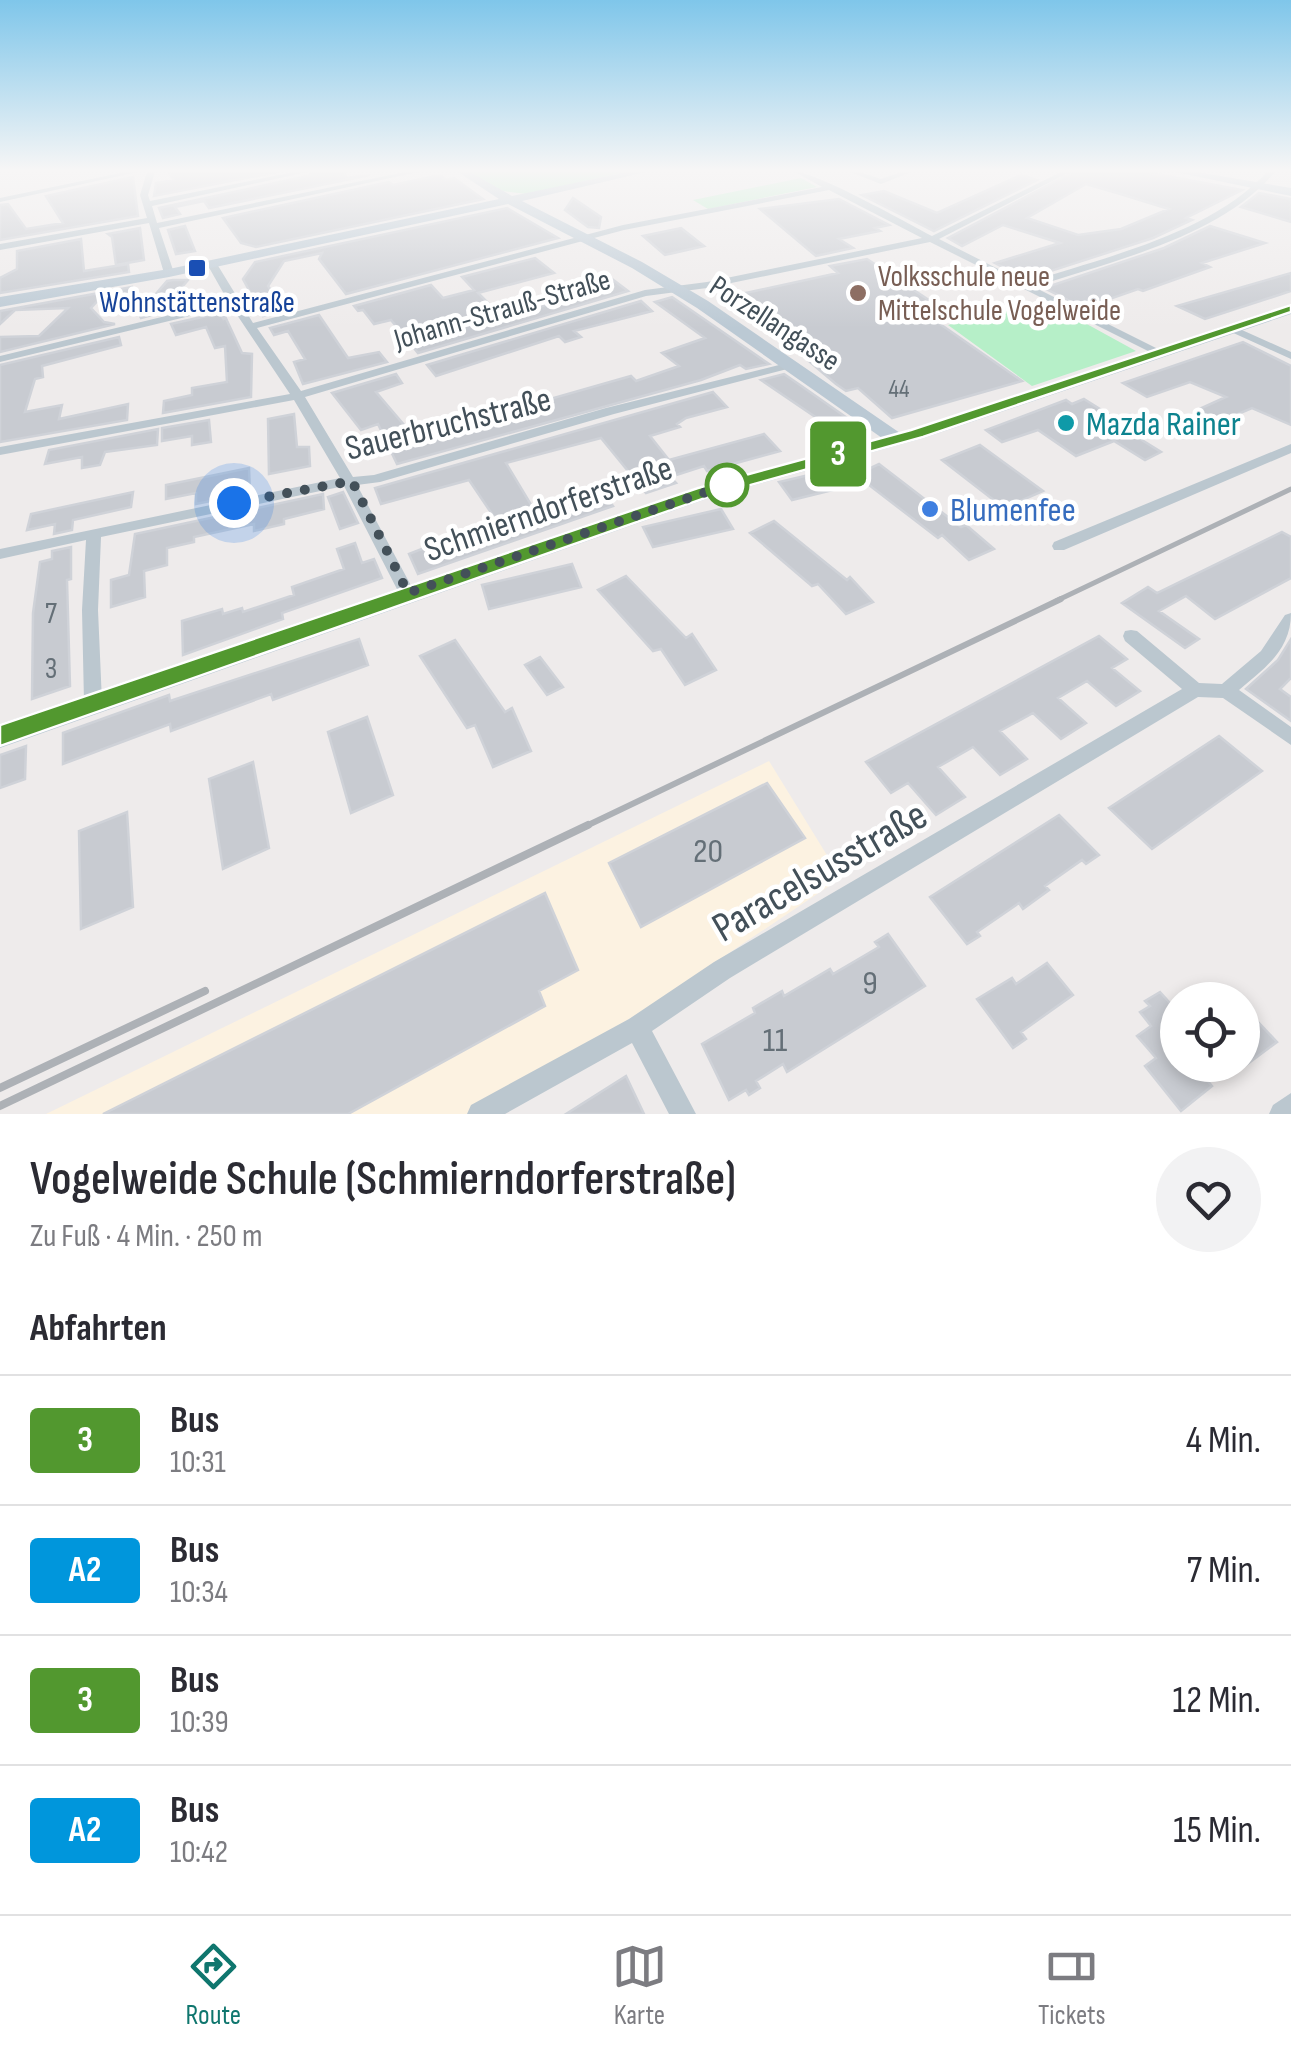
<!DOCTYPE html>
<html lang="de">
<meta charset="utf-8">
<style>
:root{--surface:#fff;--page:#f2f2f3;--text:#2b2b33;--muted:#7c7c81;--line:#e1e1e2;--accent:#0f766e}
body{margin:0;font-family:"Sofia Sans Condensed",sans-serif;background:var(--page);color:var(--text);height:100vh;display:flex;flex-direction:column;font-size:38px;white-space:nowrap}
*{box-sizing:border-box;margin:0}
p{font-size:32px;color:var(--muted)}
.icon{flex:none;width:55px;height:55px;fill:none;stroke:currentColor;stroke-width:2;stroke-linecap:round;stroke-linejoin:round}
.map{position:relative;height:1114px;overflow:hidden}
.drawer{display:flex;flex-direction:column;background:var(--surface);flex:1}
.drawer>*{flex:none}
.badge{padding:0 20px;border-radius:8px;font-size:35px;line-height:65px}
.fabs{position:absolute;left:1160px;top:982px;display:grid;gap:20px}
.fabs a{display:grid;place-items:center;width:100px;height:100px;border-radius:50%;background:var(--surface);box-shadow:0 5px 15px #0003;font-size:50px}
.you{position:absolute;width:50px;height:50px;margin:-25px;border:8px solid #fff;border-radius:50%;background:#1a73e8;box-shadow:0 0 0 15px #1a73e833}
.map>.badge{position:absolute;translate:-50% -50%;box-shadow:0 0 0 5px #fff}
h2{padding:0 30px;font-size:38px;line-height:90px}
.round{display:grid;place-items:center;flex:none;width:105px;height:105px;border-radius:52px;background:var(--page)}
.overview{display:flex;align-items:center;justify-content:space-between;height:170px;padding:0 30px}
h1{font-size:48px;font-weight:600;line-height:75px}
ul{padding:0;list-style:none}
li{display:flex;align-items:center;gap:30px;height:130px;padding:0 30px;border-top:2px solid var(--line)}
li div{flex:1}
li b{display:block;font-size:38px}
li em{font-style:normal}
li .badge{min-width:110px;font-weight:700;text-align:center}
.tab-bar{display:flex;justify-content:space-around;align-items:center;height:140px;border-top:2px solid var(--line);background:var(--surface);font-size:28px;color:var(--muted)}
.tab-bar a{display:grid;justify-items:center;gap:5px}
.tab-bar .on{color:var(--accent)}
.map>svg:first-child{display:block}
</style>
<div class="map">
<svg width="1291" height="1114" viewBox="0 0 1291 1114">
<rect width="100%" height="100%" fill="#eeebeb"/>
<path fill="#fcf2e1" d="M769,761l72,117 -194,130 -173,106h-428z"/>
<path fill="#b6efc8" d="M469,172h156l-98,22 -24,-3z
M801,178l16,9 -109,22 -15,-9z
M1043,300l93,51 -104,35 -84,-61z"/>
<path fill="#c8cbd1" stroke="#cfd2d8" stroke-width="2.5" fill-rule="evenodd" d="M168,172h109l-123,24 2,-13 18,-3z
M311,172h34l1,6 24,-3 -161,33 -5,-7 -29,6 5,7 -17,4 -4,-10 149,-32z
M1073,172h73l96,18 -56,28 6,2 -39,18 -127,41 -31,-16 65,-20 -57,-18 -41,21 -14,-8zM1086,184l31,9 52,16 -48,20 -43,6 -51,-17z
M440,175l6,5 8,-2 29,21 -227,48 -15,-4 -18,-25 166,-36 4,3z
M1021,175l16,5 -103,51 -72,-36 22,-4 53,22z
M133,177l5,39 -138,24v-35l8,-1 18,25 37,-6 -17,-27z
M1259,193l32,6v23l-50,-15z
M573,198l28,19 -2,11 -11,-1 -23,-17z
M839,199l50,26 -14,3 5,3 -41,8 14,9 -37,8 -56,-47z
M507,208l51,30 -212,56 -27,-35 3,-6 -38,8 -16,25 16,25 -21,5 -20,-37 12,-17z
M185,226l10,25 -19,3 -8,-24z
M1210,226l55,17 -63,20 8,4 -67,24 -5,-2 -54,19 -40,-20 120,-40z
M140,228l4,32 -28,5 -4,-28 -4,-3z
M681,228l23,18 -39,9 -22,-19z
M81,239l3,32 44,-7 1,8 -129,21v-15l17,-9v-18z
M535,258l19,15 -76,20 23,23 103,-25 -9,-7 17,-5 16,12 -210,62 -27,-33 -17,4 -11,-14 -5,1 -4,-5 77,-21 12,13 31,-8 -12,-13z
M867,259l80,53 -17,5 92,64 -130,37 -34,-30 -12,3 -10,-7 -104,-88 106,-23 -8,-7z
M1291,273v18l-86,28 -28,-13z
M173,280h15l-28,33 -19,5 -2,-4 28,-33z
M132,287l1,6 -29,1 -13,14 13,14 11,2 -115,28v-15l39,-1 29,-28 -53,2 -15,14v-13z
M672,297l97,67 -23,5 -6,-4 -39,15 -304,84 -19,-40 -17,6 -29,-37 64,-19 6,9 -26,9 35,41 18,-5 5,4 197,-56 5,5 43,-15 -17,-13 43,-15 -50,-36z
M641,301l11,10 -78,20 7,6 -16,5 -6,-6 -123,40 -9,-11z
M223,312l19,41 10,1 -1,43 -88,16 1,-12 28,-6v-7l35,-6 -2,-36 -10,2 -9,-21 -30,8 -5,-11 49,-11 4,7z
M319,315l29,43 31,-6 8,10 -84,22 -9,-22 11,-3 -17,-28 -14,4 -4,-7z
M119,337l2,8 -79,21 1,11 -8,2 -10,33 37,-7 -3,14 69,-15 -1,16 -127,22v-77z
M1243,342l48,24v59l-39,-17 -33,14 -22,-12 29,-13 -36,-15 -43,15 -24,-14z
M784,374l16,11 60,42 -18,8 -81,-55z
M713,392l14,15 -41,11 -9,6 3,3 -30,9 19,24 95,-26 16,17 -73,20 -3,-5 -34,11 6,6 -30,10 -45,-55 -95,25 30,50 67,-21 10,14 -195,68 -9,-20 87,-34 -27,-40 -88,24 -6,-16z
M1084,399l32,20 14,-5 16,8 -17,10 32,20 -16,8 -31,-19 -38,15 -38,-26 -36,12 -16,-12 80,-30 6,4z
M294,414l3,33h12l1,19 -41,8 -1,-55z
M209,420l2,22 -19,3v-9l-30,5v-13z
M158,429l-1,16 -52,7 -5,13 -18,3v-11l-37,7 4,-14z
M980,445l63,46 -39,17 -62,-48z
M879,464l82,63 5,-2 28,24 -25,11 -27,-25 -4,3 -82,-63z
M843,467l14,17 -65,16 -13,-18z
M249,468l1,25 -54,11v-11l-30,6v-14z
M133,492l-2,15 -58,13 -1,10 -18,4 1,-10 -28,6 4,-16z
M343,492l15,31 -18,6 -12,-32z
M323,494l1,15 -40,10v5l-30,7v-7l-60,13v5l-27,6v17l-23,6 1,26 -34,10v-27l18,-5 6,-41z
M721,509l12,20 -80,18 -10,-20z
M774,521l73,59 3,-3 23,25 -27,12 -28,-30 -6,2 -62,-53z
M1282,532l9,5v41l-76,41 -29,-23 -27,15 40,28 -14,9 -63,-45 26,-16 9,6z
M355,543l7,20 12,-4 8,19 -100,35 1,6 -100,36 -1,-34 40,-12 1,5 19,-6 1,4 51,-17 -2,-8 52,-18 -7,-20z
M71,547v32l-4,1 3,106 -38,13 1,-86 7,-51 12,-3v-8z
M572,564l9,23 -92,22 -7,-24z
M626,576l60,62 6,-4 24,36 -31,15 -24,-36 -8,2 -55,-61z
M1099,636l28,23 -15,9 28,23 -24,15 -29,-25 -29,17 28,25 -25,16 -28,-26 -33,18 27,28 -27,16 -27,-28 -35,20 27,30 -29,18 -28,-32 -17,10 -25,-31z
M359,639l9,26 -95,35 -2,-6 -100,37 -1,-7 -107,40v-31l106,-38 1,6z
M1291,639v39l-11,11 11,8v24l-45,-32 32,-29z
M455,640l50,72 7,-4 19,43 -38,16 -18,-42 -8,3 -47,-72z
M540,657l23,30 -16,8 -22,-30z
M367,717l26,78 -42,18 -23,-81z
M1219,736l43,35 -110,78 -43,-41z
M26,746l-1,33 -25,9v-33z
M253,762l16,86 -46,21 -14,-90z
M767,783l38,55 -164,89 -32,-64z
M127,812l6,95 -52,22 -2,-98z
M1059,815l40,40 -13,9 -4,-4 -37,26 4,4 -26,19 -4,-6 -42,29 3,4 -13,8 -37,-47z
M545,893l33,77 -39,21 6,15 -197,108h-245z
M888,934l37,52 -138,86 -4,-8 -27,17 4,7 -11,7 -3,-5 -17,10 -27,-56 53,-31 -2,-5 29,-17 2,5 46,-27 3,5 46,-27 -4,-5z
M1047,963l26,32 -52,37 5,7 -13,9 -36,-49 35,-21 4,6z
M1160,992l18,20v53h16l18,21 -31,25 -36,-45 11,-8 -19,-22 14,-10 -11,-14 10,-6 -5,-5z
M1242,1005l35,37 -35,26z
M626,1076l18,38h-78z"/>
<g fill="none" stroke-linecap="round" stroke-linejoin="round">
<path fill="#bbc7cf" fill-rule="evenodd" d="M125,172h13l-138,30v-4z
M147,172h8l-7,23 2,6 144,-29h13l-155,34 5,17 248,-51h13l-259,56 15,45 -5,3 -5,-3 -15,-50 -149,27v-6l147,-26 -7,-23z
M795,172c20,-1 112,51 137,64l129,-64h9l-131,67 87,44c79,-26 184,-49 241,-111h8c-55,65 -163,89 -241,115l130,65v4l-4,1 -230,-115 -223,46 -61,8 -341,101 48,80 21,-2 232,-67 181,-45 4,-1 6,3 -2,2 -181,47 -234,68 -23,3 58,108 -2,4h-12l-2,-4 -55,-107 -243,51 -3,73 4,92 -3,5 -6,2 -6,-2 -3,-5 -2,-92 4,-70 -86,19v-10l340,-71 -46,-78 -294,55v-8l290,-53 -59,-88 -231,56v-6l228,-55 -21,-37 5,-3 5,3 36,59 370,-98 199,-38zM829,190l93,48 -215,44 -62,8 -344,101 -44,-63 367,-98z
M850,172h10l21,7 20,-7h10l-30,12z
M1233,326l58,26v7l-62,-28 -1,-2z
M1291,444v9l-227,97h-10l-2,-4 2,-4z
M1291,613c0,37 -26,55 -52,77l52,37v18l-68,-47 -25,-1 -468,281 -78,53 44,83h-27l-37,-71 -127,71h-38l4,-9 158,-86 85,-57 468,-273 -57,-48 -2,-5 2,-5 6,-1 6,1 62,52 23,1 39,-33 24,-36z
M1291,1093v21h-22l4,-9z"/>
<path fill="#bbc9d4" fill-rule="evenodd" d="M458,172h12l42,24 115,-24h19l-124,29 120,61 66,39 192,132 391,-129v10l-367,124 -212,59 -712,251v-24l698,-237 184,-49 -185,-130 -65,-40 -124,-64 -339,73 -169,30v-10l169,-28 330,-70z
M1175,172h22l94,16v8z"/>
<path stroke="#adb1b6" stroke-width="5" d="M1056,601l235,-112"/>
<path stroke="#adb1b6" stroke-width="6" d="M582,828l479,-229"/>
<path stroke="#adb1b6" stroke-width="8" d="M0,1088l205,-97
M0,1106l588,-281"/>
</g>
<linearGradient id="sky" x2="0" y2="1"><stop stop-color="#7fc6ea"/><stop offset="0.52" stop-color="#f7f6f6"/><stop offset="1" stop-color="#f7f6f6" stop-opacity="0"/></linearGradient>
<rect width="1291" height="328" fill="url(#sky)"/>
<path fill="#52982f" stroke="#fff" stroke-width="2.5" d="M1291,305v7l-368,125 -212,59 -711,250v-21l698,-237 213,-58z"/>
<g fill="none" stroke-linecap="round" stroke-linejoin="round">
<path stroke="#435059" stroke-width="10" stroke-dasharray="0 18" d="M234,503l118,-22 56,112 319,-108"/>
</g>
<rect fill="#1a4fb4" stroke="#fff" stroke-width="4" x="187" y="258" width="20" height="20" rx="5"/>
<circle fill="#8d6e63" stroke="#fff" stroke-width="4" cx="858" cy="293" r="10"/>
<circle fill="#0f9aa8" stroke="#fff" stroke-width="4" cx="1066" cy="423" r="10"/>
<circle fill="#fff" stroke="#52982f" stroke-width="5" cx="727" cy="485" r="20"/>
<circle fill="#3f7fe0" stroke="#fff" stroke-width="4" cx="930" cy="509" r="10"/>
<g text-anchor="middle" stroke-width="9" stroke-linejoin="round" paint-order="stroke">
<g font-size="25" fill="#646f77">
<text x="899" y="397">44</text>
</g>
<g font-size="30" fill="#785e54" stroke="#fff" text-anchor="start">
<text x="878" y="286">Volksschule neue<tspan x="878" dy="34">Mittelschule Vogelweide</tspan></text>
</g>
<g font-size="30" fill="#164399" stroke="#fff">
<text x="197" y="312">Wohnstättenstraße</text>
</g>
<g font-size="30" fill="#435059" stroke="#fff">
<text transform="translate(502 309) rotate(-16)" y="10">Johann-Strauß-Straße</text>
<text transform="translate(775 323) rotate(33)" y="10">Porzellangasse</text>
</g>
<g font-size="30" fill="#646f77">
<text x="51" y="623">7</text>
<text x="51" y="678">3</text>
</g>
<g font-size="35" fill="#435059" stroke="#fff">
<text transform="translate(448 423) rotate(-14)" y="12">Sauerbruchstraße</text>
<text transform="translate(548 508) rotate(-19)" y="12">Schmierndorferstraße</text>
</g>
<g font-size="35" fill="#0d838f" stroke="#fff" text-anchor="start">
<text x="1086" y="435">Mazda Rainer</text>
</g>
<g font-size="35" fill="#366cbe" stroke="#fff" text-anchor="start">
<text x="950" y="521">Blumenfee</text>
</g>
<g font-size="35" fill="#646f77">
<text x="708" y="862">20</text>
<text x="870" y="994">9</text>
<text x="775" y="1051">11</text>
</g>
<g font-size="42" fill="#435059" stroke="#fff">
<text transform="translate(819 870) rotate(-30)" y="15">Paracelsusstraße</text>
</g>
</g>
</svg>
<div class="fabs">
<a><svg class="icon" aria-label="locate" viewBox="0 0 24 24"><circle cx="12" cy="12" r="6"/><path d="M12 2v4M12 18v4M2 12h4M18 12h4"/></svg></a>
</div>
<div class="you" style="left:234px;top:503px"></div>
<b class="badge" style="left:838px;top:454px;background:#52982f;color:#fff">3</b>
</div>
<section class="drawer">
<div class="overview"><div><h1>Vogelweide Schule (Schmierndorferstraße)</h1><p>Zu Fuß · 4 Min. · 250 m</p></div><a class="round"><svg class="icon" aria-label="heart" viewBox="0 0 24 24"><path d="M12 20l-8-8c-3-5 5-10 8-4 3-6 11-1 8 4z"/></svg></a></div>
<h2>Abfahrten</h2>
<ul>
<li><span class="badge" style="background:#52982f;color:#fff">3</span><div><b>Bus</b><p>10:31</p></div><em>4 Min.</em></li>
<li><span class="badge" style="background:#0096dc;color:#fff">A2</span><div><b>Bus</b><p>10:34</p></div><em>7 Min.</em></li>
<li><span class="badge" style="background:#52982f;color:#fff">3</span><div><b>Bus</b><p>10:39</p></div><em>12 Min.</em></li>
<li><span class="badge" style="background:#0096dc;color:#fff">A2</span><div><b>Bus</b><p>10:42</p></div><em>15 Min.</em></li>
</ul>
</section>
<nav class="tab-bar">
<a class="on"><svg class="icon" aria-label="directions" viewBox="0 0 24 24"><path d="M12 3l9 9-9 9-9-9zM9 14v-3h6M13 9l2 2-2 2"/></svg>Route</a>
<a><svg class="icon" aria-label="map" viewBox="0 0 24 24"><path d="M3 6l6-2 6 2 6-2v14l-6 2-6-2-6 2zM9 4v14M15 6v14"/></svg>Karte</a>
<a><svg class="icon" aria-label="tickets" viewBox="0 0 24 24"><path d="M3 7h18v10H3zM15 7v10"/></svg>Tickets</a>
</nav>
